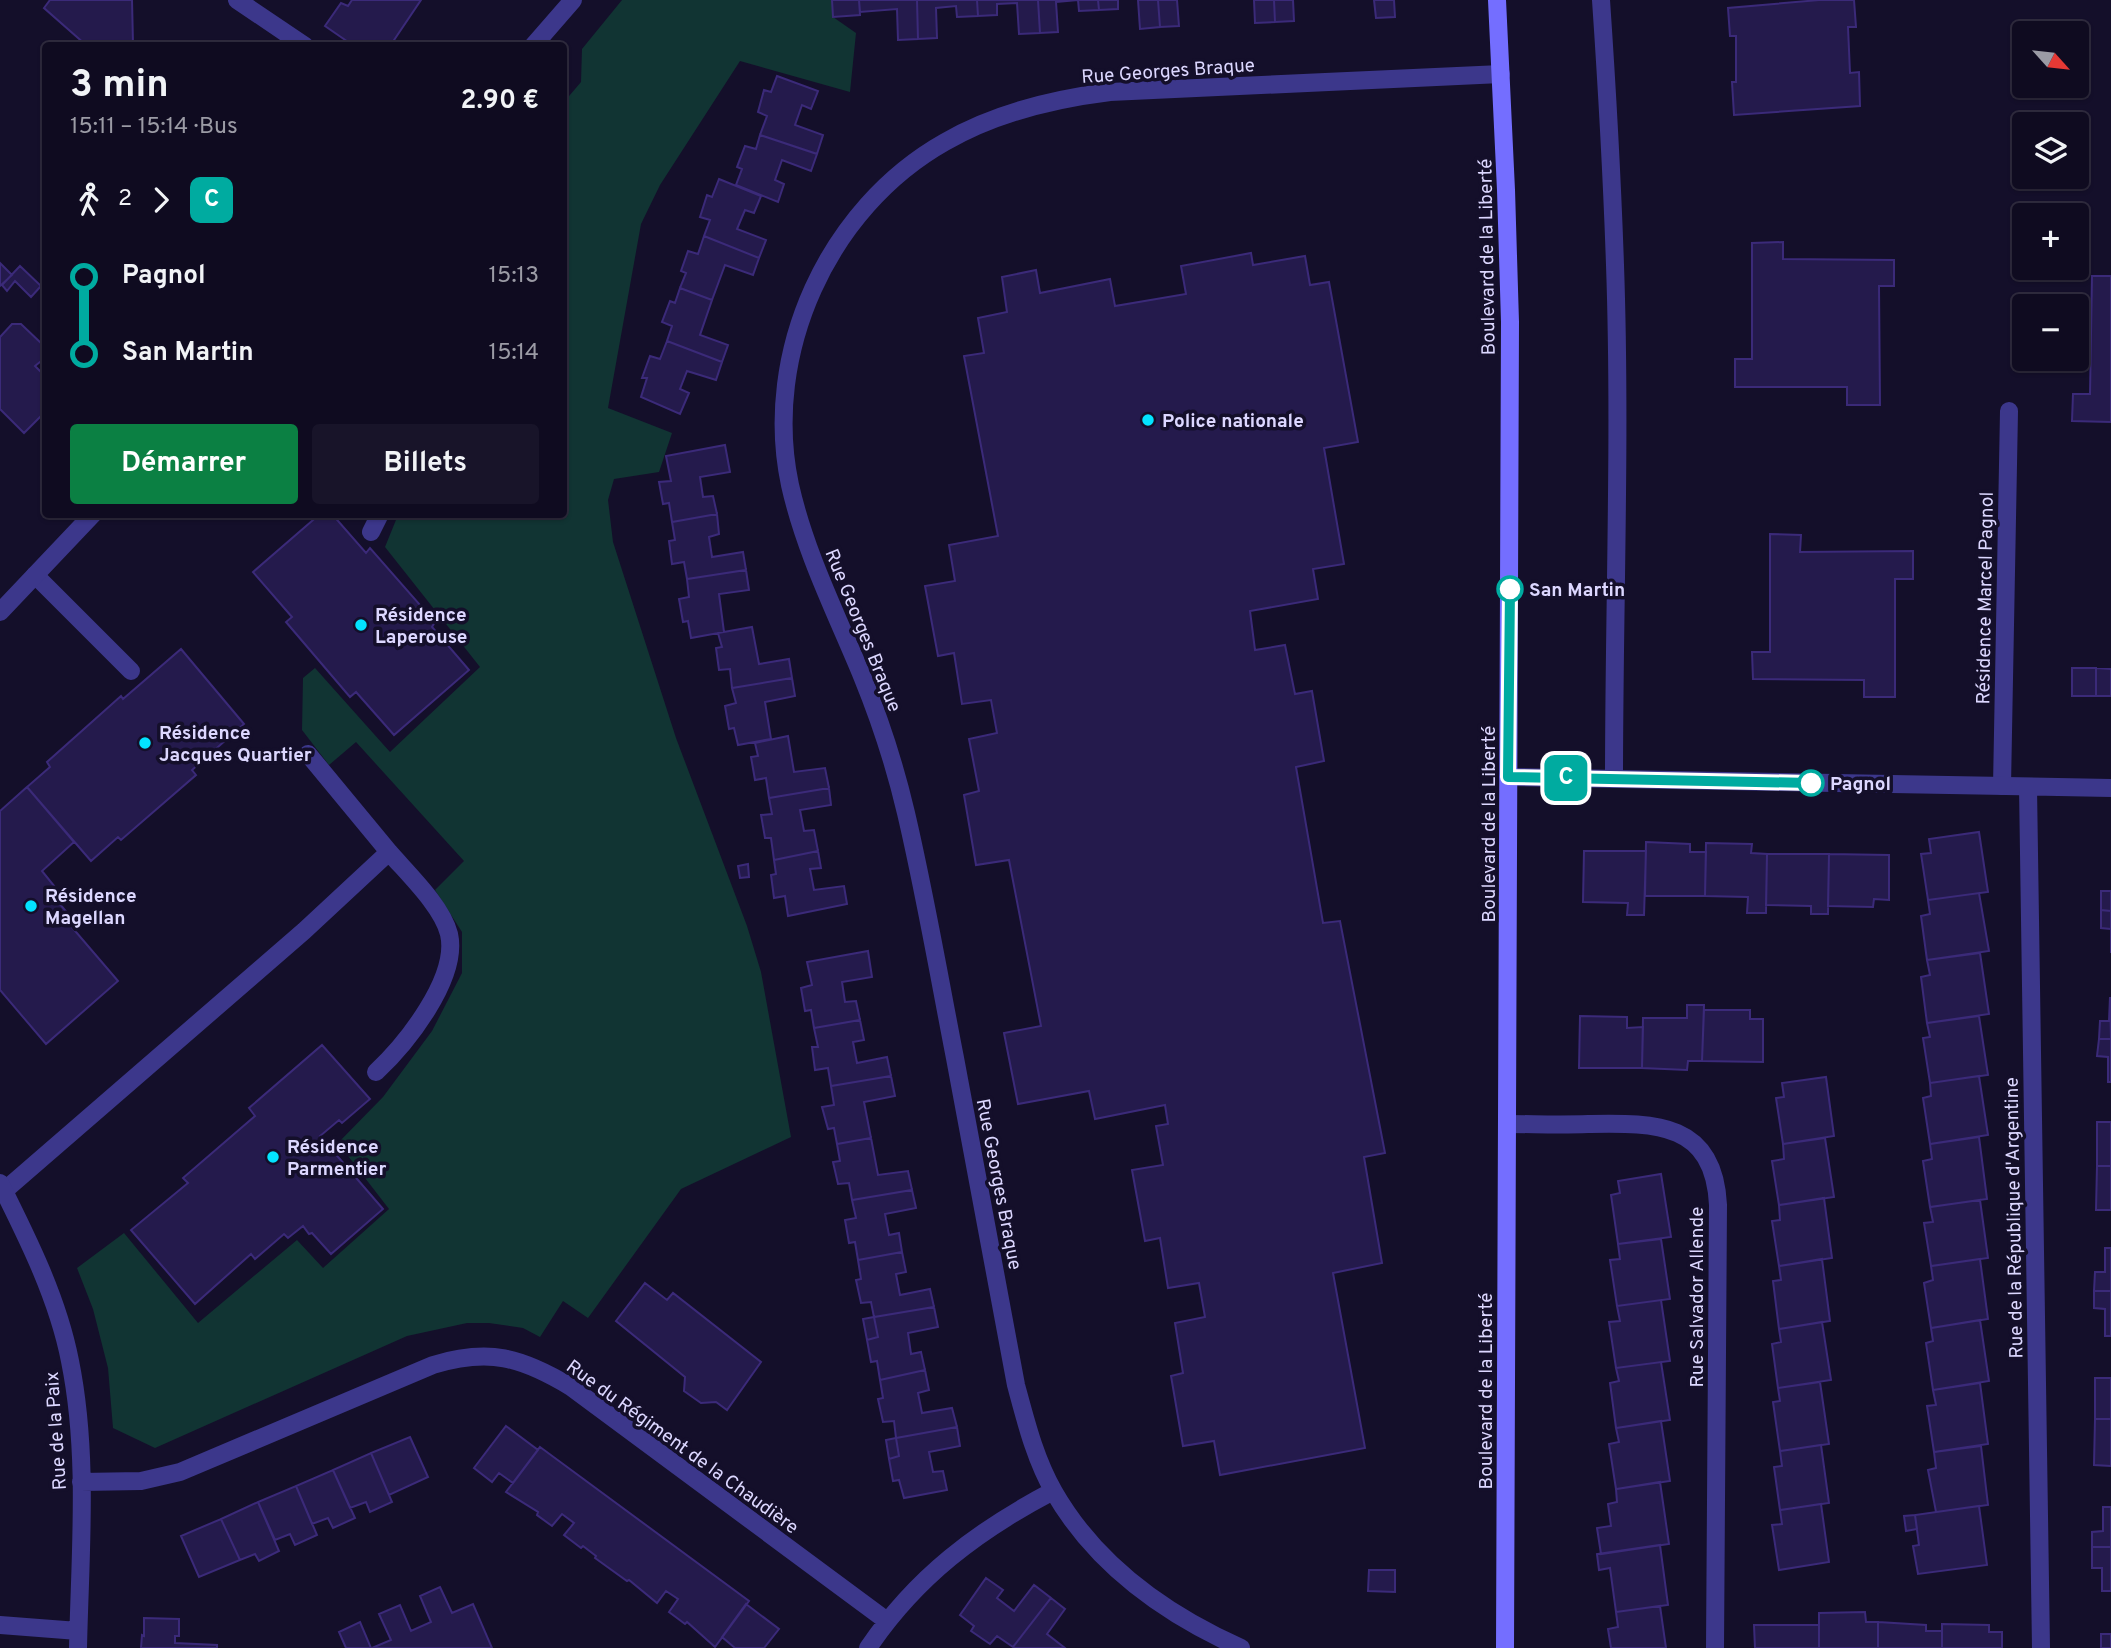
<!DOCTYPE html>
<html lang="fr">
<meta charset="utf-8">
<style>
:root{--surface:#0f0b20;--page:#181429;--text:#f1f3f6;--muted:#9b9ba5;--line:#2f2b3e;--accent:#0b8043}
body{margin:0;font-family:Overpass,sans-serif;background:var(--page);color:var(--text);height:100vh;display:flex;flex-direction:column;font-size:26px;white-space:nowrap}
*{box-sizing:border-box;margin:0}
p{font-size:23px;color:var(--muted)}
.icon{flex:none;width:38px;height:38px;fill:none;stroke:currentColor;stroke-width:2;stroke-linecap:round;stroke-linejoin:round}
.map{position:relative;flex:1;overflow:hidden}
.details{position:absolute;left:42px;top:42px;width:525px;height:476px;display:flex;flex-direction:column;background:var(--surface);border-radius:7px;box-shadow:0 2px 5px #0004,0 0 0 2px var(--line)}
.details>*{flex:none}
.badge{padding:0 14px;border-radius:10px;font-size:24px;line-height:46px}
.needle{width:46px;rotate:117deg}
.buttons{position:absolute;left:2012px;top:21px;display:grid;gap:14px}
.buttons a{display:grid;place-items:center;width:77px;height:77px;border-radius:7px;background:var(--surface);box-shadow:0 2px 5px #0004,0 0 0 2px var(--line);font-size:35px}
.map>.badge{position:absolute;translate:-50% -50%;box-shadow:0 0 0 4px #fff}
.legs{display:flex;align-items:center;gap:10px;height:77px;padding:0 28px;font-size:23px}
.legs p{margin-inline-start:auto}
.headline{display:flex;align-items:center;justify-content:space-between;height:119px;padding:0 28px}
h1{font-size:38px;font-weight:700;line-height:52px}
.cta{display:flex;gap:14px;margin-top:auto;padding:14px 28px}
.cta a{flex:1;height:80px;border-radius:7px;background:var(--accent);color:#fff;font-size:28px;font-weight:700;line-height:80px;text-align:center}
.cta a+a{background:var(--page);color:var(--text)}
ul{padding:0 28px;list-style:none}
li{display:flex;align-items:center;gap:24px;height:77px;font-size:26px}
li i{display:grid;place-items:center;width:10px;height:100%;margin:0 9px;background:currentColor}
li i::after{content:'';width:18px;height:18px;margin:-9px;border:5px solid;border-radius:50%;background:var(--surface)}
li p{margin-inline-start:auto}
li:first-child i{background:linear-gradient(#0000 50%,currentColor 0)}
li:last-child i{background:linear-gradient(currentColor 50%,#0000 0)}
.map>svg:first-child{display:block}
</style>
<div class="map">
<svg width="2111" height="1648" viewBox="0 0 2111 1648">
<rect width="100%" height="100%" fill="#140f2a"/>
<path fill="#113433" d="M622,0h210l1,17 23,16 -6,59 -110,-31 -80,124 -19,39 -33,184 64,25 -13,39 -45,7 -6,21 5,42 63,196 71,188 14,46 30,165 -110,52 -93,129 -25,-17 -23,36 -17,-9 -34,-5h-22l-60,13 -252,112 -42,-20 -5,-60 -15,-59 -16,-41 47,-35 74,90 99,-83 26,28 66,-59 -51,-66 45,-46 49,-66 30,-58v-41l-27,-42 29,-29 -108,-119 -27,23 -27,-35 1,-52 12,-10 75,84 90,-85 -95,-120 13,-32 166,-1v-412l17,-20 1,-33z"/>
<path fill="#241a4c" stroke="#3b2a79" stroke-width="2" d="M50,0h82l1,44 -47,1 -42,-37z
M352,0h69l-31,46h-36l-29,-20 16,-23 7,3z
M832,0h27l1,15 -27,2z
M859,0h58l1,39 -20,1 -1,-31 -37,3z
M917,0h60l1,16 -21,1 -1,-11 -20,2 1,30 -19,1z
M977,0h61l2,33 -21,1 -2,-31 -20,1v11l-19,1z
M1038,0h60l1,10 -20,1 -1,-11 -22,2 2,30 -18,1z
M1098,0h20v9l-19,1z
M1138,0h20l2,27 -20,2z
M1158,0h19l2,26 -19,1z
M1254,0h20l1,22 -20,1z
M1274,0h19l1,21 -19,1z
M1374,0h20l1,17 -19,1z
M1819,0h35l2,27h-8l2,46 9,-1 1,34 -126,9 -2,-33h4v-46h-6l-2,-28z
M777,76l41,15 -7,18 -9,-4 -7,20 28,10 -6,19 -57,-19 7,-19 -9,-4 6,-22 7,2z
M760,135l57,19 -6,17 -29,-11 -7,20 9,4 -6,18 -42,-17 6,-16 -5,-2 8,-21 11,3z
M719,179l42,17 -7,17 -9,-3 -8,19 29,11 -7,18 -55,-22 6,-16 -10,-3 7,-22 5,2z
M704,236l55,22 -6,17 -28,-10 -13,35 -32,-12 6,-15 -5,-2 7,-20 10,3z
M1783,242v17l111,1v26h-15l1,119h-33v-18h-112v-28h17v-116z
M1251,253l2,12 52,-9 5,29 19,-3 29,160 -34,6 20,116 -31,5 5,30 -68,12 5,39 30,-5 10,49 17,-3 12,70 -28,6 27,156 17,-2 45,232 -21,4 18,106 -49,10 32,175 -145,27 -6,-34 -31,5 -12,-70 12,-3 -8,-50 30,-6 -6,-34 -31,5 -8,-50 -15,3 -13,-71 31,-5 -7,-39 12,-2 -3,-19 -70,14 -6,-28 -71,13 -14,-71 37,-7 -32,-166 -33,5 -12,-70 15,-4 -10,-52 28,-6 -6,-33 -29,4 -8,-51 -16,3 -13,-70 30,-5 -6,-36 49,-9 -34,-180 20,-3 -6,-35 29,-6 -5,-35 34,-7 4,23 70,-14 5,27 71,-12 -5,-28z
M0,263l12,12 -12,11z
M20,266l21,20 -10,11 -16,-16 -8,10 -5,-6z
M2092,276h19v146l-39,-1 1,-27h17z
M680,288l32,12 -12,35 28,10 -6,17 -55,-21 5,-15 -10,-4 8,-21 5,2z
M12,324h9l21,20 4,-2v15l-11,9 11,11v34l-22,22 -24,-24v-72z
M667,341l55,21 -6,18 -29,-9 -7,18 9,4 -9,21 -39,-17 6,-19h-5l8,-22 10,3z
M725,445l5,27 -30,5 3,20 10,-1 4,18 -45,8 -3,-19 -6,1 -4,-22 12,-1 -5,-25z
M320,514h12l34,39 4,-5 65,74 -3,5 37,43 -75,65 -38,-43 -6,5 -64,-75 6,-5 -39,-45z
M717,514l2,20 -10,3 3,20 31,-5 3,18 -59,9 -3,-17 -12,2 -3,-23 6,-1 -3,-18z
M1770,534l31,1 -1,17 113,-1v28h-18v118h-31v-17l-111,-1 -1,-27h18z
M746,570l3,20 -30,4 5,38 -33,6 -3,-17 -5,1 -4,-23 10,-2 -2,-18z
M752,627l7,37 30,-5 3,19 -60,10 -2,-19 -11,1 -3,-22 6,-1 -4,-14z
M181,649l63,75 -52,46 4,5 -75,65 -3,-3 -27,24 -64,-74 23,-20 -3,-5 74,-66 2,3z
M2072,668h24v28h-24z
M2096,668l15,1v27h-15z
M792,678l3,18 -30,6 6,37 -33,6 -4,-17 -5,1 -4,-23 11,-3 -4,-15z
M788,736l6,36 31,-4 4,20 -60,10 -3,-20 -11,2 -4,-23 7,-1 -3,-13z
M27,787l47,55 -32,29 13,16 -6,4 25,30 -4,4 48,56 -72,63 -46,-54v-179z
M829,788l2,17 -31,5 4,21 10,-1 4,21 -44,9 -3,-22h-6l-4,-23 11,-1 -3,-16z
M1979,832l9,60 -60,8 -7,-46 10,-1 -2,-14z
M1646,842l44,2v8h16l-1,44h-60z
M1706,843l46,1 -1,9 16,1 -1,59h-19l1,-16 -43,-1z
M818,851l3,17 -11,1 4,21 30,-4 3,18 -59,12 -3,-20 -11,2 -3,-23 5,-1 -2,-14z
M1584,851h62l-2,64h-17l1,-12 -45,-1z
M1767,854h62l-1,60h-17v-8l-45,-1z
M1829,854l60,1v45l-15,-1 -1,8 -45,-1z
M748,864l1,13 -9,1 -2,-12z
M2101,891h10v20l-10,-1z
M1979,893l10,58 -62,9 -6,-44 9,-2 -2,-14z
M2101,910l10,1v42v-24l-10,-1z
M868,951l4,26 -30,5 3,20 11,-1 4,19 -46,8 -3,-18 -6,1 -4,-23 11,-3 -5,-23z
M1980,953l9,61 -62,9 -6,-46 9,-2 -3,-15z
M2110,997l1,42h-12l1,-18h9z
M1687,1005h17l-2,56h-14l-1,9 -45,-2 1,-50h44z
M1704,1010h46v9h13v43l-61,-1z
M1580,1016l47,1v11l16,-1 -1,41h-63z
M1979,1016l9,59 -58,8 -7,-45 7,-1 -3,-14z
M860,1020l4,20 -11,2 4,21 30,-6 4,19 -60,10 -3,-18 -13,2 -3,-23h6l-4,-19z
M2099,1039h12v43h-3v-25l-11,-1z
M322,1045l48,54 -28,24 -3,-3 -19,16 63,73 -52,45 -19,-21 -3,1 -6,-8 -15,12 -4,-4 -29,25 -4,-5 -56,50 -64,-74 57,-47 -5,-5 72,-62 -6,-8z
M891,1076l4,20 -31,6 7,36 -34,6 -3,-16 -6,1 -6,-22 12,-2 -3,-19z
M1979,1076l9,59 -58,9 -7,-46 8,-2 -1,-13z
M1826,1077l8,59 -51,8 -7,-46 8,-1 -2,-14z
M2097,1122h14v44h-14z
M1979,1137l8,62 -57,8 -7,-46 9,-2 -2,-15z
M871,1138l7,37 30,-4 4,19 -60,10 -3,-17 -11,1 -5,-22 7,-1 -3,-17z
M1825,1138l9,59 -55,8 -7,-44 12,-2 -1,-15z
M2097,1166h14v44h-15z
M1661,1174l10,63 -53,7 -7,-49 9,-2 -2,-12z
M912,1190l4,18 -31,6 4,21 10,-2 3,19 -44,8 -3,-18 -6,1 -4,-23 11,-2 -4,-18z
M1824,1198l8,60 -53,8 -7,-45 8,-1 -1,-15z
M1980,1200l8,58 -57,8 -7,-43 9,-1 -3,-15z
M1661,1239l9,60 -53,7 -7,-46 10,-1 -2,-15z
M2105,1248h6v43h-17l1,-19h10z
M902,1252l4,20 -10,2 4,21 30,-6 4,18 -60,10 -3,-15 -10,1 -5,-23 5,-1 -3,-19z
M1822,1259l8,62 -51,8 -6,-48 8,-1 -2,-14z
M1980,1259l8,60 -57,9 -7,-45 9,-3 -2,-14z
M645,1283l22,17 6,-7 88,69 -34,48 -11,-8 -15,1 -17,-12 1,-14 -69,-56z
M2094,1291h17v45h-6v-27l-11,-1z
M1661,1300l9,61 -54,7 -7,-46 11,-1 -3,-15z
M934,1307l4,20 -30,6 3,21 10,-2 4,18 -45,10 -3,-19 -6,1 -4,-22 11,-3 -4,-20z
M874,1317l4,20 -11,3 -4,-21z
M1980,1320l9,61 -56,9 -7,-47 7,-2 -2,-13z
M1822,1322l9,58 -53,8 -6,-44 9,-2 -2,-13z
M1661,1362l9,58 -54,8 -6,-45 9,-2 -3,-13z
M925,1370l4,20 -11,3 4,20 30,-5 5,19 -61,11 -2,-17 -11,1 -5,-23 5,-1 -3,-18z
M2095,1378h16v41h-16z
M1820,1382l9,62 -49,7 -7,-49 7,-1 -2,-13z
M1980,1383l8,61 -54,8 -7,-46 9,-1 -3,-15z
M2095,1419h16v47l-17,-1z
M1661,1421l9,60 -54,8 -7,-45 10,-2 -3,-14z
M506,1426l32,24 -25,33 -14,-10 -7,9 -18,-14z
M957,1427l3,19 -31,6 4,20 10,-1 4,19 -43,8 -5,-18 -6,1 -4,-22 10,-3 -3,-18z
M410,1437l18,40 -39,18 -18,-42z
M896,1438l3,18 -10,3 -3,-19z
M1821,1445l8,58 -49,7 -6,-43 8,-1 -2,-15z
M1981,1446l7,59 -52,7 -8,-42 8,-2 -2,-16z
M540,1447l209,154 -34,46 -28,-25 -2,2 -16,-12 9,-13 -12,-8 -9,12 -28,-23 -2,1 -32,-23 1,-2 -13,-10 -2,2 -17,-13 10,-12 -12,-9 -10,12 -15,-11 1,-3 -32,-20z
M371,1453l21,49 -22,10 -4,-10 -16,6 -17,-38z
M333,1470l22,48 -22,10 -5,-10 -16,6 -16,-38z
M1660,1482l9,62 -68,10 -4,-26 14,-2 -3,-22 9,-2 -1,-13z
M296,1486l21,49 -22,10 -5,-11 -15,6 -17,-38z
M258,1502l21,49 -20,10 -4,-7 -15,6 -19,-41z
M1821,1504l8,58 -50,8 -7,-45 10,-1 -2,-14z
M1979,1506l8,59 -69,9 -5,-28 6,-1 -4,-30z
M2103,1507h8v40h-19v-15l11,-1z
M1915,1515l2,14 -11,2 -2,-15z
M221,1519l19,41 -41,17 -18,-41z
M1660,1545l8,60 -52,7 -6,-44 -11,2 -2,-16z
M2092,1547h19v44h-9v-23h-10z
M1369,1570h26v22l-27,-1z
M986,1578l17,12 -6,8 17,13 20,-26 17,13 -38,49 -16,-11 -7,8 -19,-13 3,-5 -14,-11z
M440,1587l12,26 21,-9 19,44h-120l19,-8 -12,-26 21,-9 11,26 20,-9 -11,-26z
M1051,1598l14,11 -18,25 18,14h-51l-1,-1z
M746,1604l33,25 -15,19h-29l-13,-11z
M1660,1606l6,42h-55l-3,-19 10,-2 -2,-15z
M1865,1612l1,10h12v26h-59v-35z
M144,1618l35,1v17h-4v7l42,2v3h-76l1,-13 2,1z
M360,1622l11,26h-25l-7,-16z
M1878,1622l48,3v6h16v17h-64z
M1942,1624l47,1v7h13v16h-60z
M1754,1625h65v23h-64z
M2101,1634h10v14h-10z"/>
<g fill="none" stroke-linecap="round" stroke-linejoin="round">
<path stroke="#3c378b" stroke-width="18" d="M1601,0c6,88 11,176 14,265 6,171 -1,342 -1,514
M371,532l9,-18
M35,575l96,96
M2002,786l7,-375
M376,1072c30,-28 83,-94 73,-138 -7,-28 -41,-60 -60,-82
M4,1191l300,-260 85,-79 -81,-98"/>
<path stroke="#3c378b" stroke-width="18" d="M237,0l68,46
M1508,777l603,11
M2028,787l13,861
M1507,1124c27,0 54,1 81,0 66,-1 126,-3 130,81l-3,443
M0,1183c28,56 58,116 70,178 19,94 10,192 8,287
M81,1482l60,-1 39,-9 253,-107c56,-17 88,-8 138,22l316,234
M0,1625l78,6
M868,1648c48,-71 109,-117 185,-157
M1241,1648c-76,-34 -145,-83 -187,-156 -19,-33 -28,-70 -38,-107 -20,-109 -41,-218 -61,-327 -16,-82 -30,-164 -49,-245 -11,-47 -26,-93 -44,-137 -26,-63 -57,-124 -72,-191 -28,-132 38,-277 155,-343 50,-29 108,-43 165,-50l391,-18"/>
<path stroke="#3c378b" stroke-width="18" d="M533,46l40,-46
M0,612l93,-98"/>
<path stroke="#746eff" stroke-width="18" d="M1497,0l9,190 4,132 -5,1326"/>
</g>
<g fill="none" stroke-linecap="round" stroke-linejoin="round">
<defs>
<path id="line-1" d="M1510,589l-2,188 303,6"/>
</defs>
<use href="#line-1" stroke="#fff" stroke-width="16"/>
<use href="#line-1" stroke="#00aba0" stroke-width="10"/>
</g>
<g fill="#03e3ff" stroke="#140f2a" stroke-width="2.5">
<circle cx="1148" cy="420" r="7"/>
<circle cx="361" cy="625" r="7"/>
<circle cx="145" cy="743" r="7"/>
<circle cx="31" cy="906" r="7"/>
<circle cx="273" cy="1157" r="7"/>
</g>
<g fill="#fff" stroke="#00aba0" stroke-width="3.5">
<circle cx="1510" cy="589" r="12"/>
<circle cx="1811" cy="783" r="12"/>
</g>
<g text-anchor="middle" stroke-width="7" stroke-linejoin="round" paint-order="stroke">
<g font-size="19" fill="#dcd7ff" stroke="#140f2a">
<text transform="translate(1168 70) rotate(-4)" y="7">Rue Georges Braque</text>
<text transform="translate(1486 257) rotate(-91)" y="7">Boulevard de la Liberté</text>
<text transform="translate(1984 598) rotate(-89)" y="7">Résidence Marcel Pagnol</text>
<text transform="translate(864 630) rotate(68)" y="7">Rue Georges Braque</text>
<text transform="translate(1488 824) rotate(-90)" y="7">Boulevard de la Liberté</text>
<text transform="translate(1000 1184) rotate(79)" y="7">Rue Georges Braque</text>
<text transform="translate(2013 1218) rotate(-91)" y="7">Rue de la République d'Argentine</text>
<text transform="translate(1696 1297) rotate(-90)" y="7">Rue Salvador Allende</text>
<text transform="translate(1485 1391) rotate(-90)" y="7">Boulevard de la Liberté</text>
<text transform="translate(55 1431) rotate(-94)" y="7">Rue de la Paix</text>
<text transform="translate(683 1446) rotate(36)" y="7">Rue du Régiment de la Chaudière</text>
</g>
<g font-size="19" font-weight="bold" fill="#dcd7ff" stroke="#140f2a" text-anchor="start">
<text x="1162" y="427">Police nationale</text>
<text x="375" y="621">Résidence<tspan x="375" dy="22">Laperouse</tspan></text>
<text x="159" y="739">Résidence<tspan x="159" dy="22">Jacques Quartier</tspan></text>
<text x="45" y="902">Résidence<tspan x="45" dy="22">Magellan</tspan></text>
<text x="287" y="1153">Résidence<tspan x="287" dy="22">Parmentier</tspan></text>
</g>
<g font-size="19" font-weight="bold" fill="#dcd7ff" stroke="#140f2a" text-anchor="start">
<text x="1529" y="596">San Martin</text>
<text x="1830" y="790">Pagnol</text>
</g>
</g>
</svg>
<div class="buttons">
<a><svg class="needle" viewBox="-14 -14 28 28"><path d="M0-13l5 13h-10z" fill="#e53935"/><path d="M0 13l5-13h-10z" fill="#9b9ba5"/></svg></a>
<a><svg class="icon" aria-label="layers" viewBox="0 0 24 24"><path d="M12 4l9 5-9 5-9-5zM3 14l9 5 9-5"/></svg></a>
<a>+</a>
<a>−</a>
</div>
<b class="badge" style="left:1566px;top:778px;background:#00aba0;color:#fff">C</b>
<section class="details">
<div class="headline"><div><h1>3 min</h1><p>15:11 – 15:14 · Bus</p></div><b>2.90 €</b></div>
<div class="legs"><svg class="icon" aria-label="walk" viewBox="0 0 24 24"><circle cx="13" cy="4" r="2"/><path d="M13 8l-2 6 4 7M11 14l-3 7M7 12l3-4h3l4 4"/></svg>2<svg class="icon" aria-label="forward" viewBox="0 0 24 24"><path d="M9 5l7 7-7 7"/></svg><b class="badge" style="background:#00aba0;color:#fff">C</b></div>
<ul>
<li><i style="color:#00aba0"></i><b>Pagnol</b><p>15:13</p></li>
<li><i style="color:#00aba0"></i><b>San Martin</b><p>15:14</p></li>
</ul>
<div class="cta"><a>Démarrer</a><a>Billets</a></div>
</section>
</div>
